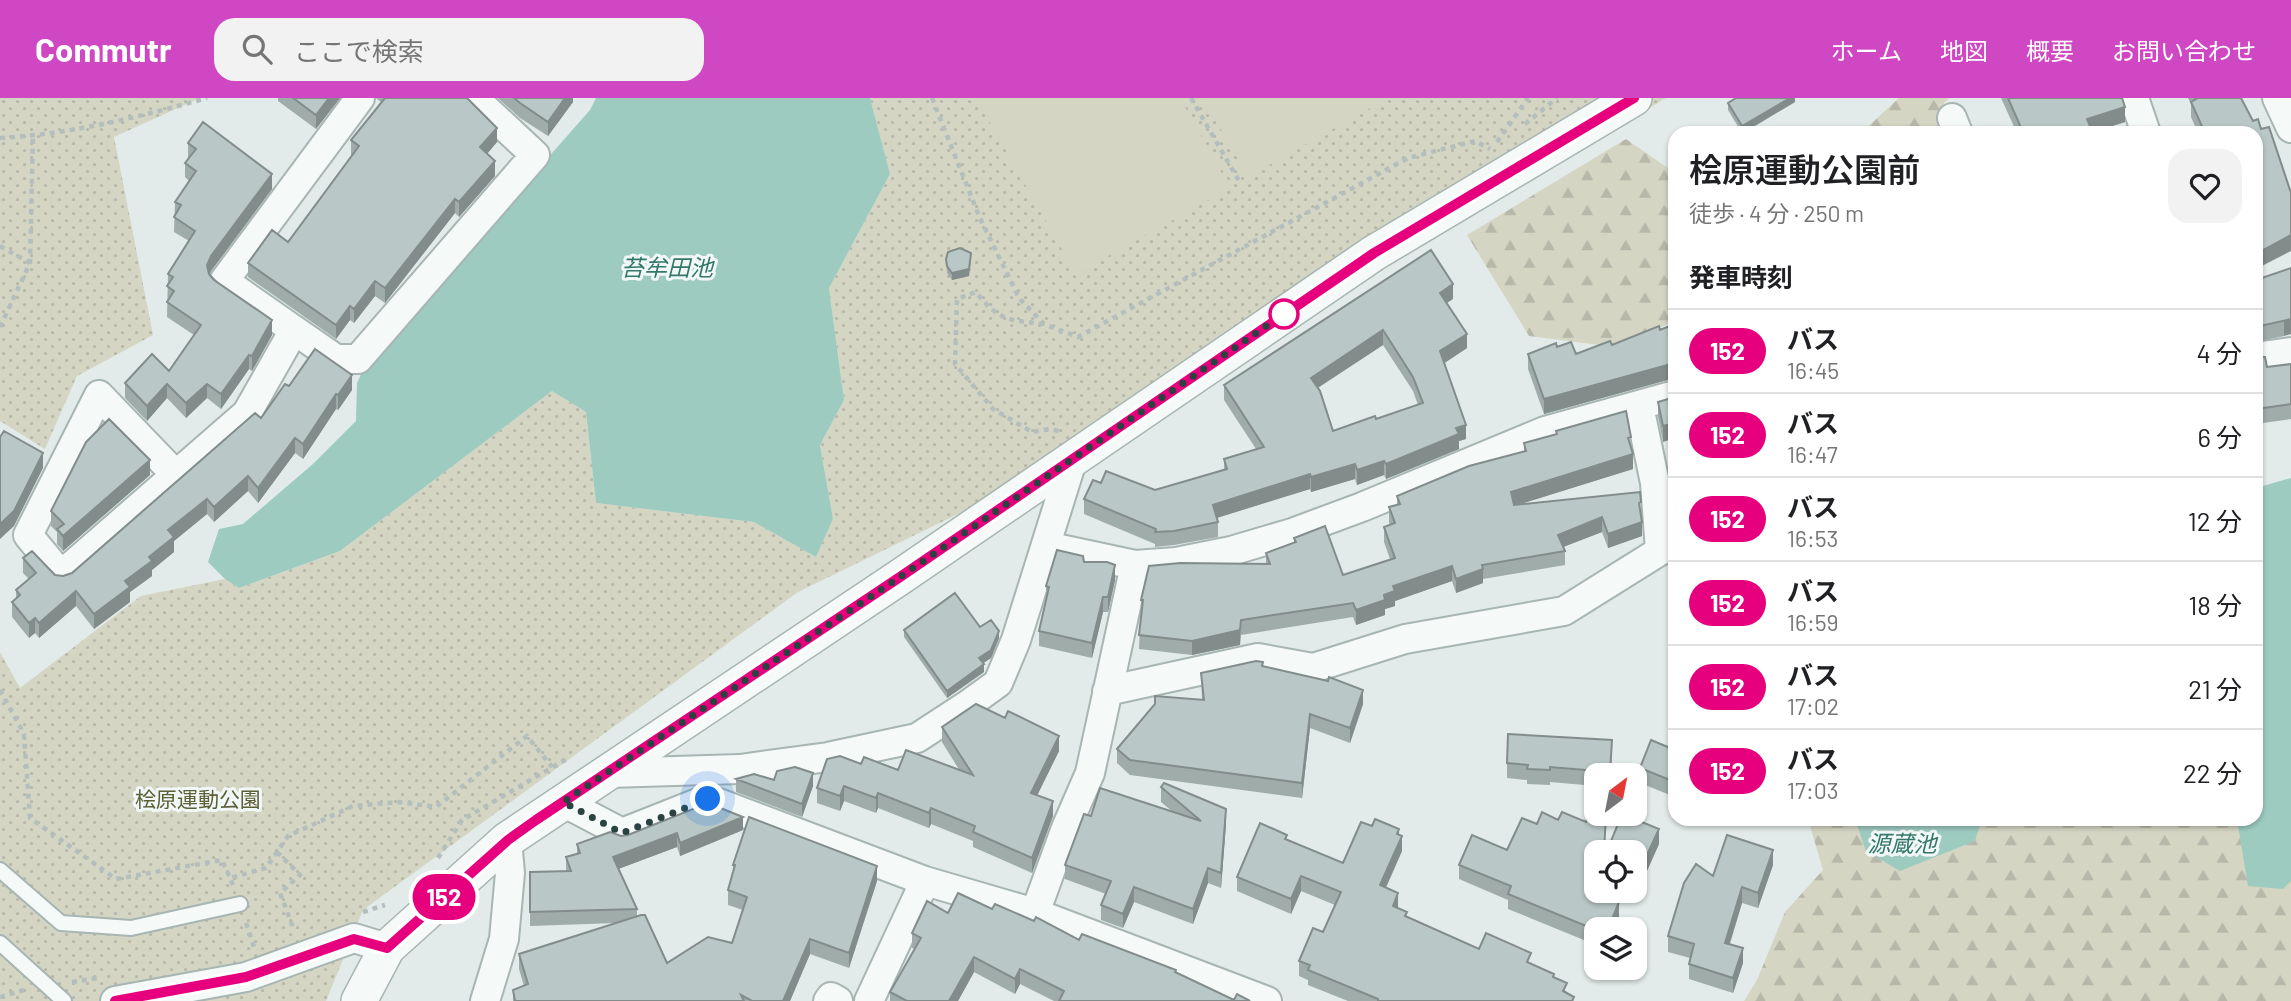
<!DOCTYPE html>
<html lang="ja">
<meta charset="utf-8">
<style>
:root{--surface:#fff;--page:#f2f2f2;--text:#202124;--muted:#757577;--line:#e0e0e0;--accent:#d047c3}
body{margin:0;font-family:Barlow,"Noto Sans JP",sans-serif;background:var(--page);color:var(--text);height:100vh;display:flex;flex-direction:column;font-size:26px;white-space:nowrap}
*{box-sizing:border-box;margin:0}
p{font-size:23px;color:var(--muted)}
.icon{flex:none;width:38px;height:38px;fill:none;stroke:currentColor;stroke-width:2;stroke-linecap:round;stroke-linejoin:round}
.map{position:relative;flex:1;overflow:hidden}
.side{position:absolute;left:1668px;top:28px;width:595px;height:700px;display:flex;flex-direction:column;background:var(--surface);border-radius:21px;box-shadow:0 2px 5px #0004}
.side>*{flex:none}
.badge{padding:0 14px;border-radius:23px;font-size:24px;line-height:46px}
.needle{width:46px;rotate:32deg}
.tools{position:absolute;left:1584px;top:665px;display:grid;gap:14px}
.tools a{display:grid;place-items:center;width:63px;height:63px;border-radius:14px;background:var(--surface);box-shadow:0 2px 5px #0004;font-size:35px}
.you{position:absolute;width:35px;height:35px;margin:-18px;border:5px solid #fff;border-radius:50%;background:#1a73e8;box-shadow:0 0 0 10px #1a73e833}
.map>.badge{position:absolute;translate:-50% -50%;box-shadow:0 0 0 4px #fff}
h2{padding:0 21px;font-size:26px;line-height:63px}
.round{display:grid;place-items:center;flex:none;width:74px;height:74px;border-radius:21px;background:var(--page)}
.headline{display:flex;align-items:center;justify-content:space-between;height:119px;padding:0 21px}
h1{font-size:33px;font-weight:600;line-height:52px}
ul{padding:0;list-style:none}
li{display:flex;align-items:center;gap:21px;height:84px;padding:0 21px;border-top:2px solid var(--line)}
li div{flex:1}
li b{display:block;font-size:26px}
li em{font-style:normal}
li .badge{min-width:77px;font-weight:700;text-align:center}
header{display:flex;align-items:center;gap:42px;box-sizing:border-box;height:98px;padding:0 35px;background:var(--accent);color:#fff}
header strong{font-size:33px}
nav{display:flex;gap:38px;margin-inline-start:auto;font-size:24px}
.search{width:490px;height:63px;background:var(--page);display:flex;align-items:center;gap:18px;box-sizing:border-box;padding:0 24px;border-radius:21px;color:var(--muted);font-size:26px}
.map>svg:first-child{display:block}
</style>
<header>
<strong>Commutr</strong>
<div class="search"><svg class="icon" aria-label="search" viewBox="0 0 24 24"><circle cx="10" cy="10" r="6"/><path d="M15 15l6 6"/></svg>ここで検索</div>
<nav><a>ホーム</a><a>地図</a><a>概要</a><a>お問い合わせ</a></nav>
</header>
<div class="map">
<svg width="2291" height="903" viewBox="0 0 2291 903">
<defs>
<pattern id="grass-dots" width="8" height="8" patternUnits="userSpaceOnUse" patternTransform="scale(1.75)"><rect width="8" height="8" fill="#d5d5c3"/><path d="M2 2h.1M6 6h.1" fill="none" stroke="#b7b8a9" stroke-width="1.8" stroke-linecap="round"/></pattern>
<pattern id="forest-firs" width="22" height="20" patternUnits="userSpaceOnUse" patternTransform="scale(1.75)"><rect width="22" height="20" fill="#d5d5c3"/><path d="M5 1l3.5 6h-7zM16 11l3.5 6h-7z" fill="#b7b8a9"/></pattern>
</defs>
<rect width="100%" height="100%" fill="#e2ebe9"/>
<path fill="url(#grass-dots)" d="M0,0h200l-86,39 39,198 -76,41 -32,73 -45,-28z
M870,0h796l-593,360 -275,134 -435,318 -37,91h-326v-349l20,36 121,-92 84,-17 14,9 101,-37 212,-160 34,21 10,91 158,19 62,35 17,-38 -13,-74 24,-45 -15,-112 61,-114z"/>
<path fill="url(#forest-firs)" d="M1899,0h50l-5,5 2,30h-85z
M1626,41l49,34v148l-60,26 -86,-11 -62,-101z
M1808,721h447l36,35v147h-547l13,-21 28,-68 38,-42z"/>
<path fill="#d5d5c3" d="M976,0h204l50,90 -154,86z
M1203,0h185l-140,79z"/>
<path fill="#9dcbc0" d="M596,0h274l20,76 -61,114 15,112 -24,45 13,74 -17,38 -62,-35 -158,-19 -10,-91 -34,-21 -212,160 -101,37 -14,-9 -17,-17 11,-33 24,-5 70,-60 43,-43 1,-38 9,-19 224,-254z
M2291,380v403l-8,8 -35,-3 -11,-67h19v-331z
M1855,721h127l-7,22 -75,30 -34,-20z"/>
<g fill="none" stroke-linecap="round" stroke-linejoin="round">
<defs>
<path id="service" d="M0,772l61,53 70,5 109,-24
M0,845l64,58"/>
<path id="minor" d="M2134,0l12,35
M2277,0l14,30
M1952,20l6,15
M294,232l-70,-49 136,-183
M2256,259l35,-5
M176,377l-77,-80 -71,140 33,40 186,-162 47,-83 42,29h22l177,-204 -61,-57
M1046,448l89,19 41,-3 55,-11 61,-18 70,-26 183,-76 130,-36
M1107,593l151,-33 55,10 92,-29 159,-28 96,-60 -5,-68 -16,-77
M609,675l131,-4 88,-12 89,-19 49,-32 32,-23 18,-43 57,-182
M563,704l59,31 86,-34 217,82 110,32 232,88
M1035,815l31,-85 24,-55 45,-208
M115,903l131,-24 108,-39 33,10
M485,903l19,-62 6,-66 -3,-33
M828,903l3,-4 7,4
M869,903l56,-120"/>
<path id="tertiary" d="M359,903l28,-53 120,-108 393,-263 474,-324 260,-155"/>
</defs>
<use href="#service" stroke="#a7b5b3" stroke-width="18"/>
<use href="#minor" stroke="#a7b5b3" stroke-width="32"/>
<use href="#tertiary" stroke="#a7b5b3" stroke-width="38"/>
<path stroke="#b4bfbd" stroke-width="4.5" stroke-dasharray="5 5" stroke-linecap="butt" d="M932,0l47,118 40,82 25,26 34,13 330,-179 67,-17 15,8
M1191,0l48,83
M1525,26l32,-26
M0,40c71,-4 139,-21 207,-40
M1497,44l31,-44
M0,148l30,17
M1044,226c-36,-4 -45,-3 -68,-32l-19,7 -2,65 38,45 39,23 17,-3 10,2
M0,229l30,-64 3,-127
M0,592l24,44 6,84 86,61 106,-19 8,18
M277,754l23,23 -20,18 14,37
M438,760l24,-38 108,-63
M233,787l-3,-7 36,-10 22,-32 65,-30 46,-4 37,5 91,-71 25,31
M363,814l22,-7
M246,825l8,24
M72,884l26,-4
M0,899l24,-7"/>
<use href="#service" stroke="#f5f9f8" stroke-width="14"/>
<use href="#minor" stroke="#f5f9f8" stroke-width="28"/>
<use href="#tertiary" stroke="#f5f9f8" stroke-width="35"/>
</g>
<path fill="#9facaa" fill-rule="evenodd" d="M278,0h62l-24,31 -38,-28z
M376,0h91l30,44 -10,12 8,22 -36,41 -4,-4 -70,90 -10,-7 -21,27 -4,-3 -14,19 -88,-62v-14l40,-21 64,-87h-1v-15l30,-38z
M498,0h75v4l-25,34 -28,-18z
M1795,0v4l-51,31h-2l-14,-23v-7z
M2001,0h121l3,24 -32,10 -76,1z
M2188,0h53l15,35h-58l-7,-16v-13z
M188,45l84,46 -61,82 -1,3 62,61 -20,36 -3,-2 -28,40 -14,-11 -21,20 -19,-20 -20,23 -22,-23v-15l44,-12 25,-36 -27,-18 1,-43 21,-33 -15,-9 1,-30 14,-21 -4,-4v-14l3,-5z
M946,161l25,2 -2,15 -17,4 -5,-7z
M2291,170l-7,68 -28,6v-62z
M1453,201l-6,4 20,45 -23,15 22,76 -7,2v8l-73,30 -2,-4 -27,10 -2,-6 -44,13 -1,-3 -93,29 1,4v15l-44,8 -19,2v-3l-71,-30v-15l17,-16 54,7 69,-20v-11l32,-10 -32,-49v-15zM1383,247l30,46 5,14 -42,14 -43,12 -15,-43z
M1675,226v55h-4l-127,35 -16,-45v-15l29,-7 19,7 36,-9z
M2256,259l11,10 24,-3v55l-35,5z
M289,288l63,4 -14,20 -2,-1 -33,50 -8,-6 -37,50 -10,-12 -34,31 -7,-8 -33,27v11l-22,18v6l-22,16v10l-36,27 -18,-23 -37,32 -4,-5 -6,5 -17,-21v-15l4,-3v-9l13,-11 -6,-6v-15l32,17 8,1 9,-3 189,-155z
M1675,299l-12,45 -5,-25v-15z
M1556,333l75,16 2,22 -116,36 124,9 1,22 -34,12 -6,-16 -39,15 2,4v14l-82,14v4l-27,10 -4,-12 -57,20v5l-10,3v6l-29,10 -3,-8 -112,18 -1,10 -48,10 -53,-6 2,-49 125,-36v-11l28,-10v-5l49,37 47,-16 -6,-17v-15l6,-2 -1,-3v-15l8,-2v-9l127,-45v-8l32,-9z
M150,377l-87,76 -6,-7v-12l-6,-6v-15z
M1115,482l-7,32h-5l-11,46 -53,-12v-15l7,-30v-15z
M904,532l95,8 -8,20 -8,5 1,9 -37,26 -43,-61z
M1263,568l100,38 -13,39 -40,-15 -8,70 -172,-23 -13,-12v-14l85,-49 -1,-27z
M942,629l117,24 -22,44 16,21 -21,57 -59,-26v-6l-42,-17 -2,4 -51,-20 -2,5 -32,-12 -4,10 -23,-8v-15l44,-24 37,6 62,1 -18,-29z
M1675,652v47l-35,-14v-15z
M1612,657l-2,20h-14v11l-46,-4v3l-23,-1v-4l-20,-2v-15z
M736,681l38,1 39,6 -11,31 -66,-25z
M1161,689l65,37 -5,64 -13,-5 -15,41 -59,-22 -11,26 -22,-8v-15l5,-11 -41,-15v-14l26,-49 82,-4 -12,-10z
M1596,716h10l-2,38h-8l-4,39 27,26 -23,12v16l-88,-36v-9l-49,-21v-14l48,-15 30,-26 21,-4 28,2z
M1372,728l27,9 3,16 -16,37 12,20 9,8 72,33 52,14 23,14 20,24h-226l-40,-16v-5l-9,-4v-15l24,-29 12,-27 -34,-14 -10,23 -54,-23v-14l50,-38 56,24z
M743,732l-63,26 -3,-9 -59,22 19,40v7l30,47 65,-20 11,-33 -15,-5v-15l5,-18v-7l144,16 -28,87 -39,-14 -20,47h-277v-11l11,-4 -5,-17v-15l97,-31 -86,3v-54l36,-1v-14l11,-3v-10l44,-8z
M1659,746l-13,29 -10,-5 -2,2v-18h-25v-6z
M1773,767l-15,43 -16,-5 -12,41 13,19 -10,30 -44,-14v-15l1,-6 -22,-6v-16l45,-60z
M992,811l42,12 45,19 97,32 58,28 16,1h-196l-34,-17 -5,10 -41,-22 -16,29h-68v-9l25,-43 -3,-1v-15l36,-20z"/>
<path fill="#828c8b" d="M329,0h11l-24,31v-14z
M565,0h8v4l-25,34v-14z
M1790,0h5v4l-53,31v-7z
M2125,9v15l-36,11 -2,-14z
M497,30v14l-17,20v-15z
M495,63v15l-36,41v-15z
M272,76v15l-61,82 -4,9v-15l4,-9z
M455,101v14l-70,90v-15z
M2291,137v16l-35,18v-15z
M971,155l-2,23 -17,4v-7z
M375,183v15l-21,27v-14z
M1453,186v15l-13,8v-14z
M350,208v14l-14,19v-14z
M2291,221v15l-7,2v-15z
M272,222v15l-20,36v-15z
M1383,232v15l-72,47v-14z
M1467,236v14l-27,18v-15z
M249,257v14l-28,40v-15z
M1671,266v15l-127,35v-15z
M352,277v15l-14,20v-15z
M167,286v14l-20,23v-15z
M207,286v14l-21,20v-15z
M336,296v15l-33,50v-15z
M1675,325v15l-12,4v-16z
M1466,327v14l-7,2v8l-73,30v-15l70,-36z
M295,340v15l-37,50v-15z
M43,355v15l-29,58 -14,13v-15z
M1633,356v15l-122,38v-15z
M150,362v15l-87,76v-15z
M1384,363v14l-27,10v-15z
M1355,366v15l-44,13v-15z
M1310,376v15l-97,30v-14z
M248,378v15l-34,31v-15z
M207,401v15l-33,27v11l-22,18v6l-22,16v10l-36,27v-15l31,-33 43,-51z
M1602,419v15l-44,17v-14z
M1642,424v14l-34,12v-14z
M1115,467v15l-7,32v-15z
M1452,468v15l-57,20v5l-10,3v6l-29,10v-15l28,-15 9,-9z
M1483,471v14l-27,10v-14z
M76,493v15l-37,32v-15z
M1103,499v15l-11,46v-15z
M35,520v15l-6,5v-15z
M1241,522l-1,25 -48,10v-14z
M999,533v7l-8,20 -12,8v-8z
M984,566v8l-37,26v-7z
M1363,592v14l-13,39v-15z
M1310,616v14l-8,70v-15z
M1059,638v15l-28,57v-15z
M1612,642v15l-2,20v-3z
M813,675v13l-11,31v-13z
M844,688v15l-4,10v-15z
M878,695v15l-2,5v-15z
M1053,703v15l-21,57v-15z
M931,710v16l-2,4v-15z
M1226,711v15l-5,64v-15z
M743,719v13l-63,26v-13z
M1399,731v14l3,-7v15l-22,49v-15z
M1659,731v15l-13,29v-16z
M677,735v14l-64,24v-14z
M1773,752v15l-15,43v-15z
M1636,755v15l-2,2v-15z
M877,768v15l-28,87v-15z
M1208,770v15l-15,41v-15z
M1596,770v15l-4,9v8l-3,-16z
M1301,778v15l-10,23v-15z
M1134,789v15l-11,26v-14z
M1742,789v16l-17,55v-15z
M1398,795v15l-5,-2z
M1619,804v15l-5,12h-6z
M810,841v15l-20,47h-7z
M1743,850v15l-10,30v-15z
M974,859v15l-16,29h-9z
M1020,871v15l-5,10v-15z"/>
<path fill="#b9c8c6" stroke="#828c8b" stroke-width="2" fill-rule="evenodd" d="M293,0h36l-13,17z
M385,0h82l30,30 -17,19 15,14 -36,41 -4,-3 -70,89 -10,-7 -21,28 -4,-3 -14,19 -88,-62 24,-33 16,12 71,-96 -8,-6z
M514,0h51l-17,24 -28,-19z
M1736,0h54l-48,28 -14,-23z
M2008,0h114l3,9 -38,12 6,14h-77l6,-3z
M2195,0h46l12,23 5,-2 3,10 8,-2 22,66v42l-35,19v-121h-51l-14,-31 5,-3z
M203,24l69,52 -61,82 -4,9 2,9 5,6 58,40 -20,36 -3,-1 -28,39 -14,-10 -21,19 -19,-19 -20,22 -22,-23 27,-29 17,17 32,-46 -34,-23 7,-11 -7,-5 6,-9 -5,-3 27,-43 -21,-14 7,-12 -6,-3 21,-31 -11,-8 11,-14 -8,-6z
M960,150l11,5 -2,16 -17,4 -5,-7 -1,-7 2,-7z
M1431,152l22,34 -13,9 27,41 -27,17 26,74 -10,3 3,6 -73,30 -2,-3 -27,9 -2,-6 -44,13 -1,-3 -97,31 5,17 -44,9 -19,1 1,-3 -72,-30 9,-19 8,3 5,-12 49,19 72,-21 -3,-10 40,-12 -40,-62zM1383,232l30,47 10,26 -47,16 -1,-3 -42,15 -13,-40 -9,-13z
M2291,170v51l-35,8v-47z
M1675,226v40h-4l-127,35 -16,-45 28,-11 1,4 14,-5 5,12 34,-13 2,4 47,-19 1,4z
M315,251l37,26 -14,20 -2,-1 -33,50 -8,-6 -37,50 -10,-12 -34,31 -7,-8 -39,31 6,7 -25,20 3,4 -27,20 5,6 -36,27 -18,-23 -37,32 -4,-5 -6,5 -17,-21 8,-7 -4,-5 20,-17 -13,-15 9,-7 23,24 8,1 9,-3 183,-160 6,5 24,-34 4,2z
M2256,259h9l2,10 24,-3v40l-35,5z
M1675,299v26l-12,3 -5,-24z
M1626,313l5,26 -3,1 5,16 -122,38 3,13 126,-13 1,10 -2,1 3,19 -34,12 -6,-17 -44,18 7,16 -83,14 1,4 -27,10 -4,-13 -59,20 2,5 -11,4 1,5 -29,10 -3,-7 -112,17 -1,10 -48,11 -53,-6 4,-35h-2l8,-34 31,-3 90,1 -4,-11 30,-11 -2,-4 31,-12 18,49 52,-17 -11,-31 11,-4 -6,-16 11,-3 -3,-8 72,-30 57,-15 -2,-8 33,-9 -1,-3z
M109,321l41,41 -87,76 -6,-7 7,-5 -13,-13 35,-69z
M4,333l39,22 -29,58 -14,13v-87z
M1057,452l26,6 1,6h23l8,3 -7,32h-5l-11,46 -53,-12 10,-44 -3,-1z
M955,495l25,34 11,-7 8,11 -8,19 -12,8 5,6 -37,27 -43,-61z
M1256,563l7,1 -1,4 66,15 1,-4 34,13 -13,38 -40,-14 -8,69 -172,-23 -13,-11 38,-45v-8l49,4 -3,-27z
M976,606l29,14 3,-7 51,25 -28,57 22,8 -21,57 -59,-26 2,-6 -44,-18 -2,5 -51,-20 -2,5 -32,-12 -4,10 -23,-8 10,-29 13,-3 21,8 3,-7 34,13 8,-20 67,25 -31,-48z
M1508,636l104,6 -2,32 -60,-5v3l-23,-1 1,-4 -21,-2z
M1651,642l24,10v32l-35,-14z
M795,669l18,6 -11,31 -66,-25 18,-5 20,6 3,-9z
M1164,685l62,26 -5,64 -13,-5 -15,41 -59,-22 -11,27 -22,-9 10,-24 -46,-16 19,-51 7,2 9,-28 101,33 -40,-34z
M1596,704v12h10l-2,38h-8v16l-7,16 3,1 -3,5 30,12 -11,27 -12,1 -88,-36 3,-8 -52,-21 13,-30 35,15 15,-32 15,6 5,-12 16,8 4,-8 24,10z
M708,705l35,14 -63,26 -3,-10 -64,24 24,52 -107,3v-40l41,-1 -5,-14 14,-4 -3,-9 33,-12 11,4 7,-1z
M1622,716l37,15 -13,28 -10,-4 -2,2v-3h-10l-15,-6z
M749,719l128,49 -28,87 -39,-14 -27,62h-31l-11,-6 3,6h-229l-2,-11 15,-6 -9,-30 122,-39h4l22,48 41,-26 24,6 15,-46 -19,-7 7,-25h-2z
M1375,721l24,10 -2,5 5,2 -22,49 18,8 -5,13 14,6 -2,4 74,33 7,-16 45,20 -4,9 27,12 -1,3 14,6 -4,8 11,6 -2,4h-194v-2l-70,-29 2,-5 -11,-4 14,-33 10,4 18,-40 -40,-16 -10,23 -54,-22 23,-54 27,12 -2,4 58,24 18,-41 11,4z
M1727,737l46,15 -15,43 -16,-6 -17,56 18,5 -10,30 -44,-14 5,-20 -26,-8 16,-53 12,-19 17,12z
M958,795l34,16 3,-5 39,17 2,-4 43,23 3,-6 94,36 -1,2 59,28 3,-6 13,7h-191l5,-10 -44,-22 -5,10 -41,-22 -25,44h-42l-17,-9 31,-54 -9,-5 15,-32 21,12z"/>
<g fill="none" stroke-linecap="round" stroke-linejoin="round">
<defs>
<path id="line" d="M115,903l131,-24 108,-38 33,9 121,-108 28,-20 364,-243 474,-324 260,-155"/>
</defs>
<use href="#line" stroke="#fff" stroke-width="16"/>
<use href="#line" stroke="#e6007e" stroke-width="10"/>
<path stroke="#2a4340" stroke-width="7" stroke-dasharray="0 12.6" d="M708,701l-86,34 -59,-31 337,-225 384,-263"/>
</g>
<circle fill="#fff" stroke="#e6007e" stroke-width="3.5" cx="1284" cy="216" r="14"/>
<g text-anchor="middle" stroke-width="6" stroke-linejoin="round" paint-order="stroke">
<g font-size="21" fill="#5d5f37" stroke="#f2f8f7">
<text x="198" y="709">桧原運動公園</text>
</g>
<g font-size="23" font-style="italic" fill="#33786a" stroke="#f2f8f7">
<text x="667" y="178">苔牟田池</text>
<text x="1902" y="754">源蔵池</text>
</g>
</g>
</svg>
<div class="tools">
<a><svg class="needle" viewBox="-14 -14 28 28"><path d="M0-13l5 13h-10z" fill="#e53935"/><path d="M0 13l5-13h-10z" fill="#757577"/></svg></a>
<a><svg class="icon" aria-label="locate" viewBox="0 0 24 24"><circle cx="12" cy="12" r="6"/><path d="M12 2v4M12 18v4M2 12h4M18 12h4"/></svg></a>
<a><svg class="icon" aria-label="layers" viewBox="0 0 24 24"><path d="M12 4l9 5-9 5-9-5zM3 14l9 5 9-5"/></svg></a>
</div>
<div class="you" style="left:708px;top:701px"></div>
<b class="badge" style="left:444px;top:799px;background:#e6007e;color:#fff">152</b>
<section class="side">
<div class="headline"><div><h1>桧原運動公園前</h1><p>徒歩 · 4 分 · 250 m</p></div><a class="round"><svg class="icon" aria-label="heart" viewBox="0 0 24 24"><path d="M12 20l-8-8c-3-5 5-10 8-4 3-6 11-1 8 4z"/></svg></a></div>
<h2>発車時刻</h2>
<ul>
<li><span class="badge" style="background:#e6007e;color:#fff">152</span><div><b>バス</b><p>16:45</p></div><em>4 分</em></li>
<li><span class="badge" style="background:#e6007e;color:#fff">152</span><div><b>バス</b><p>16:47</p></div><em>6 分</em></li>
<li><span class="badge" style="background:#e6007e;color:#fff">152</span><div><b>バス</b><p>16:53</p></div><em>12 分</em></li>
<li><span class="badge" style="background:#e6007e;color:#fff">152</span><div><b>バス</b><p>16:59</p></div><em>18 分</em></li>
<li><span class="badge" style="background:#e6007e;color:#fff">152</span><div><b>バス</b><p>17:02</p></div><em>21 分</em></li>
<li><span class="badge" style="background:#e6007e;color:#fff">152</span><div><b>バス</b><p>17:03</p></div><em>22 分</em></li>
</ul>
</section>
</div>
